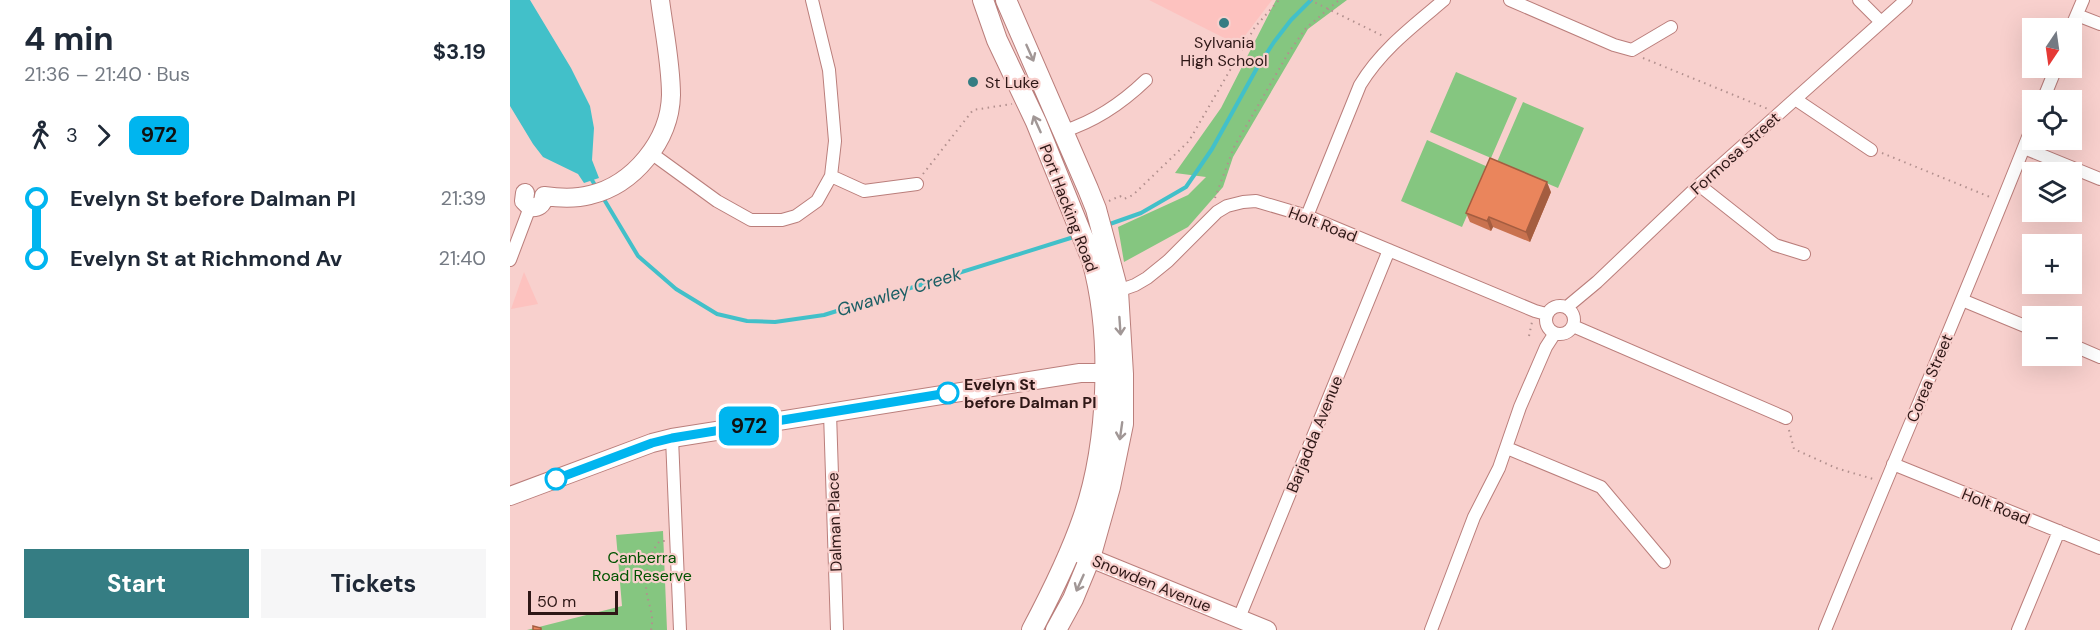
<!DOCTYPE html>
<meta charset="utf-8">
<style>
:root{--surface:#fff;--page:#f6f6f7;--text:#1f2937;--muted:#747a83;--accent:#357d83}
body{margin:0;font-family:"DM Sans",sans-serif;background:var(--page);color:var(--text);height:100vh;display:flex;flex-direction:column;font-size:22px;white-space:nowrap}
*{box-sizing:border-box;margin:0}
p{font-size:20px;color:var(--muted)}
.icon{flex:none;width:33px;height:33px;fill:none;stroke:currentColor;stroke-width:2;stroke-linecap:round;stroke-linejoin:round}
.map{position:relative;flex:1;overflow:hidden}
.side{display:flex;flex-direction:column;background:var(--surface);width:510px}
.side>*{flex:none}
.badge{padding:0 12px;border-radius:9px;font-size:21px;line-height:39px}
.needle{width:39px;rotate:193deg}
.tools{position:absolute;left:1512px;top:18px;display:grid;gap:12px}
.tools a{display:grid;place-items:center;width:60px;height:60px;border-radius:0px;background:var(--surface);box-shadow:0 6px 24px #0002;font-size:30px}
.scale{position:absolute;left:18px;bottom:15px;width:90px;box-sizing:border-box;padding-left:6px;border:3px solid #2e1716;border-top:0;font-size:16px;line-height:21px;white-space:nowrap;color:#2e1716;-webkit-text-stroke:4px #f8d0cd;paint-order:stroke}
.map>.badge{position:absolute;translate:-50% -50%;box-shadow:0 0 0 3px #fff}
.legs{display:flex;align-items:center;gap:9px;height:66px;padding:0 24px;font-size:20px}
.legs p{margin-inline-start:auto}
.head{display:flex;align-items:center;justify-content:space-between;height:102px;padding:0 24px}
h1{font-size:33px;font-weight:700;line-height:45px}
.primary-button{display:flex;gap:12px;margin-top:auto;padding:12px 24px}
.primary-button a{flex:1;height:69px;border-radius:0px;background:var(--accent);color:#fff;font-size:24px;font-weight:700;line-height:69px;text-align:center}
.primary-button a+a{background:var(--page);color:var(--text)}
ul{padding:0 24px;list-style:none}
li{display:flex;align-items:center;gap:21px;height:60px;font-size:22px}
li i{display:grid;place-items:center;width:9px;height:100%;margin:0 8px;background:currentColor}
li i::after{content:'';width:15px;height:15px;margin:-8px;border:4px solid;border-radius:50%;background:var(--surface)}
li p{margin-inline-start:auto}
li:first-child i{background:linear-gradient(#0000 50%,currentColor 0)}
li:last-child i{background:linear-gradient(currentColor 50%,#0000 0)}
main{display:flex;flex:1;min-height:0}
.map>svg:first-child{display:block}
</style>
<main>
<section class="side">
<div class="head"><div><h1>4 min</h1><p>21:36 – 21:40 · Bus</p></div><b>$3.19</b></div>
<div class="legs"><svg class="icon" aria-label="walk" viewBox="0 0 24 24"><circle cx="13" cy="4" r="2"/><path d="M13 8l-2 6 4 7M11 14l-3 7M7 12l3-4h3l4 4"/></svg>3<svg class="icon" aria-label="forward" viewBox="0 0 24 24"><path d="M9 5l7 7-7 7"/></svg><b class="badge" style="background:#00b5ef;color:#111">972</b></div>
<ul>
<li><i style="color:#00b5ef"></i><b>Evelyn St before Dalman Pl</b><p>21:39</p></li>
<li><i style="color:#00b5ef"></i><b>Evelyn St at Richmond Av</b><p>21:40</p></li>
</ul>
<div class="primary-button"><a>Start</a><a>Tickets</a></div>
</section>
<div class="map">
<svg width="1590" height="630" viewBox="0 0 1590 630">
<rect width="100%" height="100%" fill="#f8d0cd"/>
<path fill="#fdc2bf" d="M639,0h123l-34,45z
M14,272l14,32 -27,5z"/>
<path fill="#85c680" d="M766,0h71l-39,29 -75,128 -10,30 -35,40 -64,35 -6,-35 70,-32 18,-18 -31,-4 46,-65z
M946,72l61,26 -26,60 -61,-26z
M1013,102l61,26 -26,60 -61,-26z
M917,140l61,27 -26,60 -61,-26z
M153,531l4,99h-140l95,-24 -6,-71z"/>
<path fill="#42c0c9" d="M0,0h20l41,68 19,38 4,22 -2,32 7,18 -15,5 -6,-9 -35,-17 -10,-13 -23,-38z"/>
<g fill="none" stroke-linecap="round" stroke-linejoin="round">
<path stroke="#42c0c9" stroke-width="4" d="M82,180l4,7
M92,196l36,60 38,33 41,25 30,7 28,1 49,-7 253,-79
M597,225l34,-12 45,-26 26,-38 45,-81 17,-26 17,-22 20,-20"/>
<defs>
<path id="street" d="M1000,0l104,45 18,5 39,-23
M1349,0l22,22
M1567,15l23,9
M1561,28l12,-28
M1285,99l76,51
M1533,100l13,-32
M554,131c32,-10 58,-28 82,-51
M1514,148l76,31
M141,153l66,48 34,19h31l14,-4 21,-15 14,-25 4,-35 -6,-71 -17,-70
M321,176l33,15 53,-7
M1189,185l76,60 29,9
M797,216l53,-131c21,-35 53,-59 84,-85
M0,260l20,-53
M608,291l17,-6 12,-7 21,-17 49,-49 10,-6 16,-4 13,-1 51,15 228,95 11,3
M1452,300l70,29
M1036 320a14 14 0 1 1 28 0a14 14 0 1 1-28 0Z
M1057,307l30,-25 102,-97 207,-185
M1063,326l213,92
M1562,345l28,12
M320,413l7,217
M162,438l8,192
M997,448l94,39 63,75
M1383,464l207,84
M729,618l150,-368
M921,630l43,-113 25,-49 21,-61 26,-60 9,-14
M1315,630c68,-168 141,-335 207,-503
M1508,630l41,-99"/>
<path id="secondary" d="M15,193l-1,8 6,6c8,1 13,-2 14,-11
M34,196c15,2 31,3 46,-1 43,-10 80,-54 81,-100 0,-31 -7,-64 -11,-95
M0,496l142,-53 20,-5 408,-65h40
M568,553l189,77"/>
<path id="primary" d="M473,0l14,40 39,82 56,138c21,76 17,184 -9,258 -13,38 -32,76 -51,112
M496,0l82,189 8,20 22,82 5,83v50l-13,63 -20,71 -17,41 -17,31"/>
</defs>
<use href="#street" stroke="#ba7e7b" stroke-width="14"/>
<use href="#secondary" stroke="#ba7e7b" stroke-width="20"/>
<use href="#primary" stroke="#ba7e7b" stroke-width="22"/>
<path stroke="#b2908e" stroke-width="2" stroke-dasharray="1.5 4.5" stroke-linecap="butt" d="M800,0l75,37
M1133,58l125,51
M1372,153l108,44
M413,174l50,-64 39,-6
M705,198l19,-51 55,-95 17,-24 33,-28
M599,201l11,-5 4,3 9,-4 56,-54 66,-114 24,-27
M1019,336l3,-14
M1279,430l5,19 42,19 37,11
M141,630c4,-16 -4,-27 -5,-43 -1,-14 4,-36 14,-46h6"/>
<use href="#street" stroke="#fff" stroke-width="12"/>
<use href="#secondary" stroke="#fff" stroke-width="18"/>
<use href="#primary" stroke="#fff" stroke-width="20"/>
</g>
<path fill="#c9724f" d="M1041,192l-21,50 -37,-15 -2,4 -21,-9 -4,-9z"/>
<path fill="#a45d40" d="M1037,182l4,10 -21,50 -4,-10z
M979,217l4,10 -2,4 -4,-10z"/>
<path fill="#ea855c" stroke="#a45d40" stroke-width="1.5" d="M980,158l57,24 -21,50 -37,-15 -2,4 -21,-8z
M23,626l8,2v2h-8z"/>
<defs><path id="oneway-shaft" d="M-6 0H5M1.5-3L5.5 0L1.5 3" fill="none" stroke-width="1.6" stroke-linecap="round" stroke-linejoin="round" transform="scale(1.5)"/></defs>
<g stroke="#a19796">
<use href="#oneway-shaft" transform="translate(520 53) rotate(66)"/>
<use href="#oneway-shaft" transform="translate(527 124) rotate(-114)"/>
<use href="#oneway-shaft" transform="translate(610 326) rotate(86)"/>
<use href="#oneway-shaft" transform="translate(611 431) rotate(98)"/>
<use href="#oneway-shaft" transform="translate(570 583) rotate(114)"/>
</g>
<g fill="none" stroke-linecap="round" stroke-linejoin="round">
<defs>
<path id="line-1" d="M46,479l96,-36 20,-5 276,-45"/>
</defs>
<use href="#line-1" stroke="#fff" stroke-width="14"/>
<use href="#line-1" stroke="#00b5ef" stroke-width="9"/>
</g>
<g fill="#357d83" stroke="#f8d0cd" stroke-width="2">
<circle cx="714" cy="23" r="6"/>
<circle cx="463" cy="82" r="6"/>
</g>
<g fill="#fff" stroke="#00b5ef" stroke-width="3">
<circle cx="438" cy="393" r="10"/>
<circle cx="46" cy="479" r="10"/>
</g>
<g text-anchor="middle" stroke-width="4.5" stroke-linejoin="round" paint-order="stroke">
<g font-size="16" fill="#2e1716" stroke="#f8d0cd">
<text x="714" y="48">Sylvania<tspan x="714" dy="18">High School</tspan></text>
<text x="475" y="88" text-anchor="start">St Luke</text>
</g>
<g font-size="16" fill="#2e1716" stroke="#f8d0cd">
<text transform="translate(1225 153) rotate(-42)" y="6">Formosa Street</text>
<text transform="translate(559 208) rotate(69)" y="6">Port Hacking Road</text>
<text transform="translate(813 224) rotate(21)" y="6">Holt Road</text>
<text transform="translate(1419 378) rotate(-67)" y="6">Corea Street</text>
<text transform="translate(804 434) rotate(-68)" y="6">Barjadda Avenue</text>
<text transform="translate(1486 506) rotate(22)" y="6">Holt Road</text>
<text transform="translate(324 522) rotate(-92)" y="6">Dalman Place</text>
<text transform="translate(642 583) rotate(22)" y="6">Snowden Avenue</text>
</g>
<g font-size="16" font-weight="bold" fill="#2e1716" stroke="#f8d0cd" text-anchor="start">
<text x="454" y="390">Evelyn St<tspan x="454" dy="18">before Dalman Pl</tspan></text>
</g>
<g font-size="16" fill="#005300" stroke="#f8d0cd">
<text x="132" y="563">Canberra<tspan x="132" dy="18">Road Reserve</tspan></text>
</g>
<g font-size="18" font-style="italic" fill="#1a5e64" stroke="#f8d0cd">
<text transform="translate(389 292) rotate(-17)" y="6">Gwawley Creek</text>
</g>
</g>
</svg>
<div class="tools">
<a><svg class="needle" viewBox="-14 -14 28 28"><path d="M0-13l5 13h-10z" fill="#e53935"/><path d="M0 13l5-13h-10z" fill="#747a83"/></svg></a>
<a><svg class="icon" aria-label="locate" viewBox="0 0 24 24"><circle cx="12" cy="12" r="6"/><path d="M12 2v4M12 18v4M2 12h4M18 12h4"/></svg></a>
<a><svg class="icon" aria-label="layers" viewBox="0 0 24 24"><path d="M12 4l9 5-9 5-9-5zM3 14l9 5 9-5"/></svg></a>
<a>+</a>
<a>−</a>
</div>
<div class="scale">50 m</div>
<b class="badge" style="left:239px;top:426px;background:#00b5ef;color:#111">972</b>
</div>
</main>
